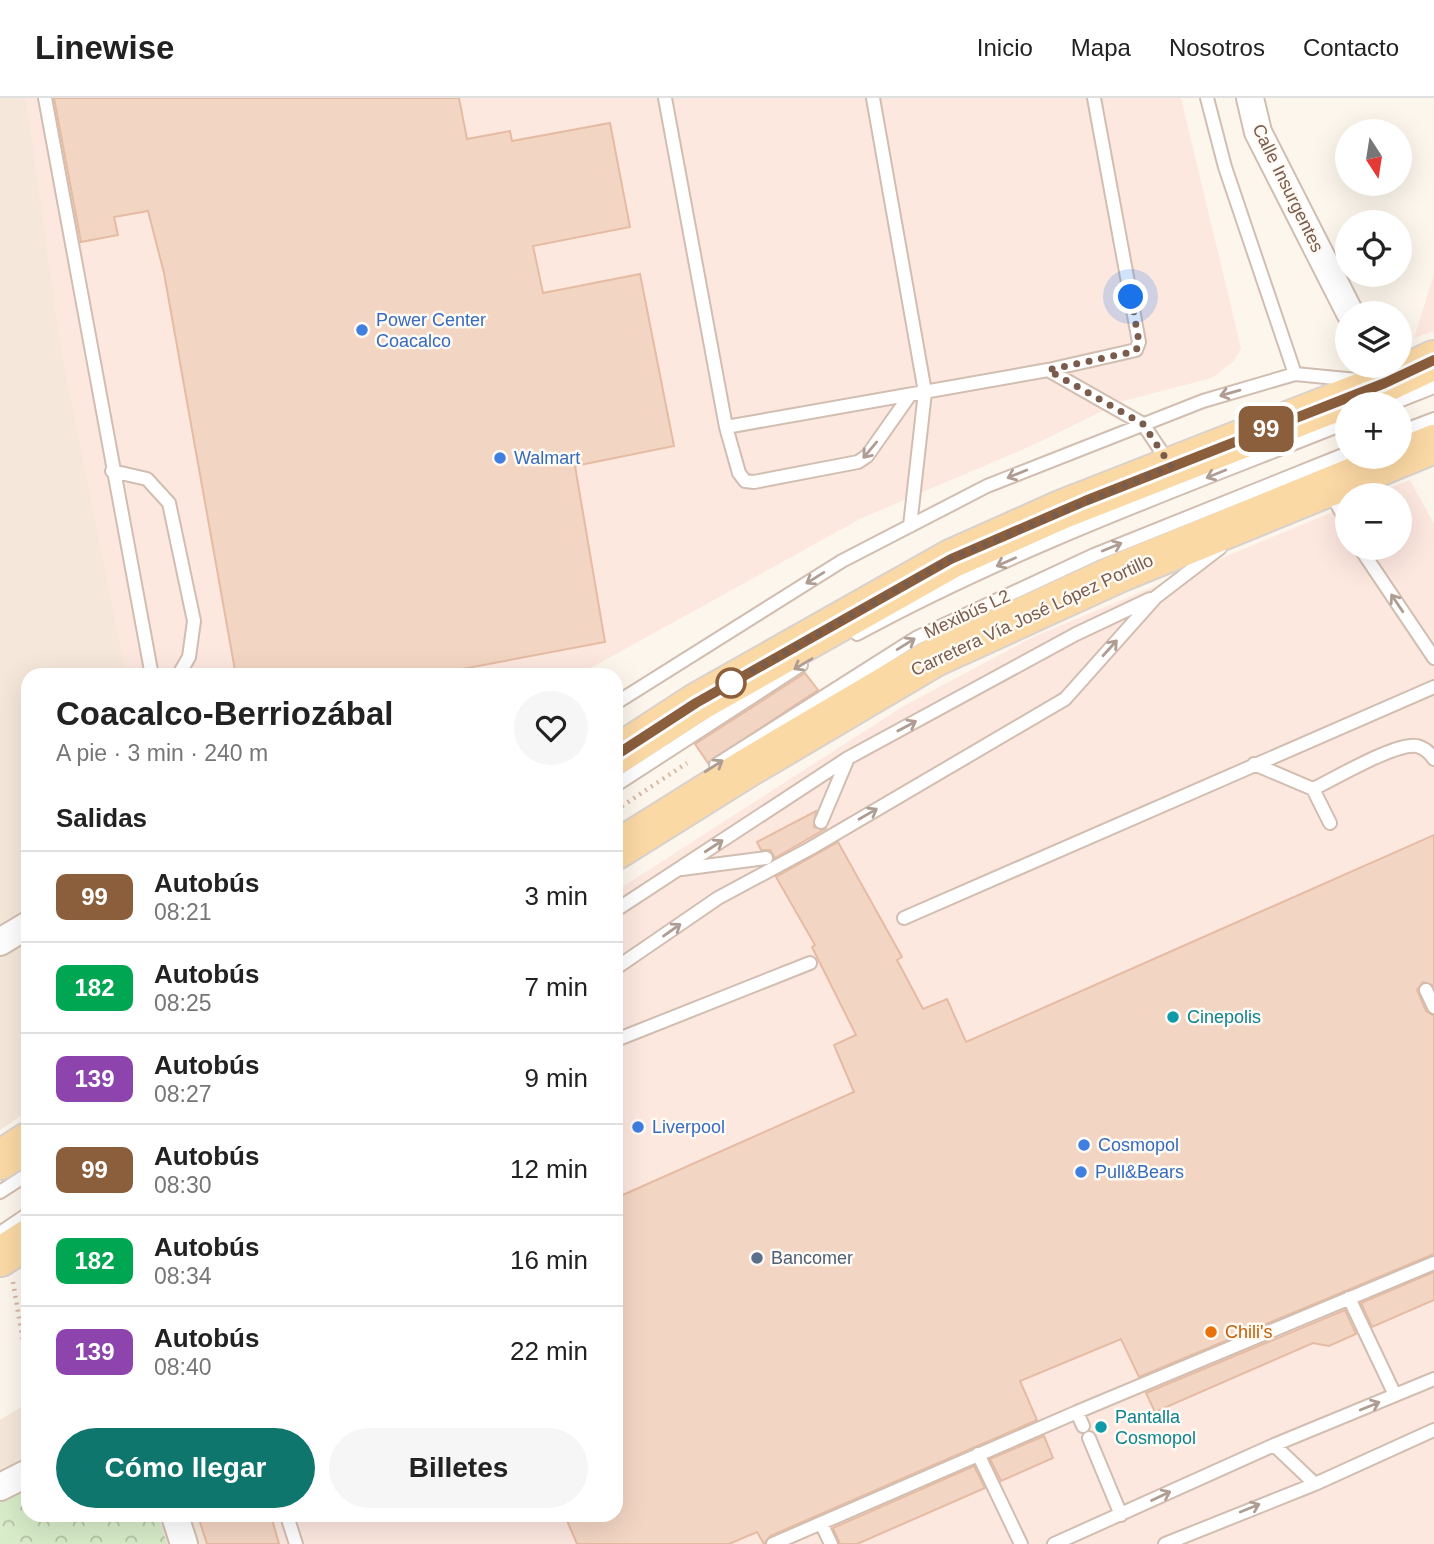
<!DOCTYPE html>
<html lang="es">
<meta charset="utf-8">
<style>
:root{--surface:#fff;--page:#f6f6f6;--text:#222;--muted:#767676;--line:#e0e0e0;--accent:#0f766e}
body{margin:0;font-family:Helvetica,sans-serif;background:var(--page);color:var(--text);height:100vh;display:flex;flex-direction:column;font-size:26px;white-space:nowrap}
*{box-sizing:border-box;margin:0}
p{font-size:23px;color:var(--muted)}
.icon{flex:none;width:38px;height:38px;fill:none;stroke:currentColor;stroke-width:2;stroke-linecap:round;stroke-linejoin:round}
.map{position:relative;flex:1;overflow:hidden}
.drawer{position:absolute;left:21px;top:570px;width:602px;height:854px;display:flex;flex-direction:column;background:var(--surface);border-radius:21px;box-shadow:0 7px 28px #0002}
.drawer>*{flex:none}
.badge{padding:0 14px;border-radius:10px;font-size:24px;line-height:46px}
.needle{width:46px;rotate:168deg}
.fabs{position:absolute;left:1335px;top:21px;display:grid;gap:14px}
.fabs a{display:grid;place-items:center;width:77px;height:77px;border-radius:50%;background:var(--surface);box-shadow:0 7px 28px #0002;font-size:35px}
.you{position:absolute;width:35px;height:35px;margin:-18px;border:5px solid #fff;border-radius:50%;background:#1a73e8;box-shadow:0 0 0 10px #1a73e833}
.map>.badge{position:absolute;translate:-50% -50%;box-shadow:0 0 0 4px #fff}
h2{padding:0 35px;font-size:26px;line-height:63px}
.round{display:grid;place-items:center;flex:none;width:74px;height:74px;border-radius:37px;background:var(--page)}
.overview{display:flex;align-items:center;justify-content:space-between;height:119px;padding:0 35px}
h1{font-size:33px;font-weight:700;line-height:52px}
.cta{display:flex;gap:14px;margin-top:auto;padding:14px 35px}
.cta a{flex:1;height:80px;border-radius:42px;background:var(--accent);color:#fff;font-size:28px;font-weight:700;line-height:80px;text-align:center}
.cta a+a{background:var(--page);color:var(--text)}
ul{padding:0;list-style:none}
li{display:flex;align-items:center;gap:21px;height:91px;padding:0 35px;border-top:2px solid var(--line)}
li div{flex:1}
li b{display:block;font-size:26px}
li em{font-style:normal}
li .badge{min-width:77px;font-weight:700;text-align:center}
header{display:flex;align-items:center;gap:42px;box-sizing:border-box;height:98px;padding:0 35px;background:var(--surface);border-bottom:2px solid var(--line)}
header strong{font-size:33px}
nav{display:flex;gap:38px;margin-inline-start:auto;font-size:24px}
.map>svg:first-child{display:block}
</style>
<header>
<strong>Linewise</strong>
<nav><a>Inicio</a><a>Mapa</a><a>Nosotros</a><a>Contacto</a></nav>
</header>
<div class="map">
<svg width="1434" height="1446" viewBox="0 0 1434 1446">
<defs>
<pattern id="forest-crowns" width="20" height="18" patternUnits="userSpaceOnUse" patternTransform="scale(1.75)"><rect width="20" height="18" fill="#d8ecc9"/><path d="M2 6a3 3 0 1 1 6 0M12 15a3 3 0 1 1 6 0" fill="none" stroke="#b4c2a5"/></pattern>
</defs>
<rect width="100%" height="100%" fill="#fdf6ec"/>
<path fill="#f5e8da" d="M0,0h29l99,577 -100,1v435l-28,19z
M28,1305v113h245l9,28h-282v-124z"/>
<path fill="#fde8e0" d="M26,0h1155l60,250 -7,13 -22,17 -89,23 -90,44 -171,73 -284,157h-452l-65,-325z
M1434,176v57l-20,7z
M1410,382l24,44v1020h-1152l-9,-28h343v-625l286,-184 131,-70 314,-131 1,42h52v-53h-27z"/>
<path fill="url(#forest-crowns)" d="M28,1390v28h130l9,28h-167v-42z"/>
<path fill="#f3d5c3" stroke="#e6bba3" stroke-width="2" d="M54,0h405l8,41 43,-8 2,10 98,-18 20,104 -97,19 10,47 97,-19 34,172 -99,20 30,176 -180,34h-189l-72,-403 -16,-62 -34,6 4,18 -37,7z
M805,575l13,17 -110,73 -13,-19z
M816,713l-2,16 11,2 -50,29 -5,-8h-9l-4,-8z
M1434,737v151l-11,-4 -6,8 9,21 8,5v238l-295,123 -18,-38 -101,42 17,39 -267,116 -6,8 -7,-12 -28,12h-152l-12,-28h51v-318l238,-106 -20,-47 22,-10 -44,-88 3,-2 -39,-68 62,-35 64,115 -5,3 26,49 24,-10 19,43z
M1434,1174v28l-62,27 -11,-24z
M1345,1212l11,24 -27,12 -16,-3 -158,69 -9,-19z
M1044,1338l9,22 -52,23 -11,-22z
M974,1368l11,22 -128,56h-17l-7,-16z
M198,1418h73l8,28h-72z"/>
<g fill="none" stroke-linecap="round" stroke-linejoin="round">
<defs>
<path id="service" d="M45,0l107,578
M665,0l61,329 13,46 6,8 9,1 104,-20 9,-6 43,-61
M873,0l52,294 -15,134
M1207,0l18,69 70,207
M1048,272l95,54 26,39
M1391,306l43,-17
M726,329l322,-57 88,-20 3,-8 -45,-244
M1400,334l34,-13
M112,373l35,8 22,24 25,118 -5,36 -11,19
M1329,392l19,34
M1360,450l74,110
M857,536c156,-85 325,-146 491,-212
M616,605l226,-142 145,-75 216,-85 92,-27 62,6
M1254,666l59,25c21,-10 83,-47 104,-43 8,2 13,7 17,13
M716,667l200,-127 178,-83 254,-102
M616,687l185,-120
M1313,691l17,34
M821,724l27,-64
M682,771l84,-11
M616,812l232,-152 228,-124 74,-35
M904,820l530,-231
M616,870l102,-70 93,-50 254,-149 91,-102 64,-49
M1426,892l8,17
M616,942l194,-77
M0,1094l28,-18
M0,1135l28,-19
M1349,1200l46,97
M1077,1314l357,-149
M1089,1340l32,77
M1274,1347l41,39
M978,1356l43,90
M287,1418l9,28
M821,1425l10,21
M773,1446l304,-132 6,14
M1054,1446l220,-99 160,-66
M1165,1446l150,-60 119,-54"/>
<path id="minor" d="M1250,0l8,34 92,181
M0,844l28,-17
M0,1389l28,-14
M175,1418l9,28"/>
<path id="primary" d="M616,657l80,-52 255,-144 112,-50 322,-126 49,-23
M616,752l131,-82 188,-111 186,-85 313,-128
M0,1062l28,-18
M0,1159l28,-18"/>
</defs>
<use href="#service" stroke="#d1beb0" stroke-width="16"/>
<use href="#minor" stroke="#d1beb0" stroke-width="30"/>
<use href="#primary" stroke="#dad1cd" stroke-width="42"/>
<path stroke="#d9b8a5" stroke-width="4.5" stroke-dasharray="2 5" stroke-linecap="butt" d="M616,712l71,-47
M13,1184l15,89"/>
<use href="#service" stroke="#fff" stroke-width="12"/>
<use href="#minor" stroke="#fff" stroke-width="26"/>
<use href="#primary" stroke="#fbd9a5" stroke-width="38"/>
</g>
<defs><path id="oneway-shaft" d="M-6 0H5M1.5-3L5.5 0L1.5 3" fill="none" stroke-width="1.6" stroke-linecap="round" stroke-linejoin="round" transform="scale(1.75)"/></defs>
<g stroke="#af9d94">
<use href="#oneway-shaft" transform="translate(1230 295) rotate(164)"/>
<use href="#oneway-shaft" transform="translate(870 352) rotate(130)"/>
<use href="#oneway-shaft" transform="translate(1017 376) rotate(158)"/>
<use href="#oneway-shaft" transform="translate(1216 376) rotate(158)"/>
<use href="#oneway-shaft" transform="translate(1112 449) rotate(-22)"/>
<use href="#oneway-shaft" transform="translate(1006 464) rotate(156)"/>
<use href="#oneway-shaft" transform="translate(815 480) rotate(148)"/>
<use href="#oneway-shaft" transform="translate(1397 505) rotate(-124)"/>
<use href="#oneway-shaft" transform="translate(906 546) rotate(-32)"/>
<use href="#oneway-shaft" transform="translate(1110 550) rotate(-48)"/>
<use href="#oneway-shaft" transform="translate(803 566) rotate(149)"/>
<use href="#oneway-shaft" transform="translate(907 628) rotate(-28)"/>
<use href="#oneway-shaft" transform="translate(714 668) rotate(-33)"/>
<use href="#oneway-shaft" transform="translate(868 716) rotate(-30)"/>
<use href="#oneway-shaft" transform="translate(714 748) rotate(-33)"/>
<use href="#oneway-shaft" transform="translate(672 832) rotate(-35)"/>
<use href="#oneway-shaft" transform="translate(1370 1308) rotate(-22)"/>
<use href="#oneway-shaft" transform="translate(1161 1398) rotate(-25)"/>
<use href="#oneway-shaft" transform="translate(1250 1410) rotate(-22)"/>
</g>
<g fill="none" stroke-linecap="round" stroke-linejoin="round">
<defs>
<path id="line" d="M616,657l80,-52 255,-144 134,-58 300,-118 49,-23"/>
</defs>
<use href="#line" stroke="#fff" stroke-width="16"/>
<use href="#line" stroke="#8b5e3c" stroke-width="10"/>
<path stroke="#7a5c4d" stroke-width="7" stroke-dasharray="0 12.6" d="M731,585l-11,6 231,-130 220,-93 -28,-42 -95,-54 88,-19 3,-9 -8,-45"/>
</g>
<g fill="#3f7fe0" stroke="#fffaf3" stroke-width="2.5">
<circle cx="362" cy="232" r="7"/>
<circle cx="500" cy="360" r="7"/>
<circle cx="638" cy="1029" r="7"/>
<circle cx="1084" cy="1047" r="7"/>
<circle cx="1081" cy="1074" r="7"/>
</g>
<circle fill="#fff" stroke="#8b5e3c" stroke-width="3.5" cx="731" cy="585" r="14"/>
<g fill="#0f9aa8" stroke="#fffaf3" stroke-width="2.5">
<circle cx="1173" cy="919" r="7"/>
<circle cx="1101" cy="1329" r="7"/>
</g>
<circle fill="#5c6f8a" stroke="#fffaf3" stroke-width="2.5" cx="757" cy="1160" r="7"/>
<circle fill="#e8710a" stroke="#fffaf3" stroke-width="2.5" cx="1211" cy="1234" r="7"/>
<g text-anchor="middle" stroke-width="5" stroke-linejoin="round" paint-order="stroke">
<g font-size="18" fill="#7a5c4d" stroke="#fffaf3">
<text transform="translate(1288 90) rotate(64)" y="6">Calle Insurgentes</text>
<text transform="translate(967 516) rotate(-25)" y="6">Mexibús L2</text>
<text transform="translate(1032 517) rotate(-25)" y="6">Carretera Vía José López Portillo</text>
</g>
<g font-size="18" fill="#366cbe" stroke="#fffaf3" text-anchor="start">
<text x="376" y="228">Power Center<tspan x="376" dy="21">Coacalco</tspan></text>
<text x="514" y="366">Walmart</text>
<text x="652" y="1035">Liverpool</text>
<text x="1098" y="1053">Cosmopol</text>
<text x="1095" y="1080">Pull&amp;Bears</text>
</g>
<g font-size="18" fill="#0d838f" stroke="#fffaf3" text-anchor="start">
<text x="1187" y="925">Cinepolis</text>
<text x="1115" y="1325">Pantalla<tspan x="1115" dy="21">Cosmopol</tspan></text>
</g>
<g font-size="18" fill="#4e5e75" stroke="#fffaf3" text-anchor="start">
<text x="771" y="1166">Bancomer</text>
</g>
<g font-size="18" fill="#c56008" stroke="#fffaf3" text-anchor="start">
<text x="1225" y="1240">Chili's</text>
</g>
</g>
</svg>
<div class="fabs">
<a><svg class="needle" viewBox="-14 -14 28 28"><path d="M0-13l5 13h-10z" fill="#e53935"/><path d="M0 13l5-13h-10z" fill="#767676"/></svg></a>
<a><svg class="icon" aria-label="locate" viewBox="0 0 24 24"><circle cx="12" cy="12" r="6"/><path d="M12 2v4M12 18v4M2 12h4M18 12h4"/></svg></a>
<a><svg class="icon" aria-label="layers" viewBox="0 0 24 24"><path d="M12 4l9 5-9 5-9-5zM3 14l9 5 9-5"/></svg></a>
<a>+</a>
<a>−</a>
</div>
<div class="you" style="left:1131px;top:199px"></div>
<b class="badge" style="left:1266px;top:331px;background:#8b5e3c;color:#fff">99</b>
<section class="drawer">
<div class="overview"><div><h1>Coacalco-Berriozábal</h1><p>A pie · 3 min · 240 m</p></div><a class="round"><svg class="icon" aria-label="heart" viewBox="0 0 24 24"><path d="M12 20l-8-8c-3-5 5-10 8-4 3-6 11-1 8 4z"/></svg></a></div>
<h2>Salidas</h2>
<ul>
<li><span class="badge" style="background:#8b5e3c;color:#fff">99</span><div><b>Autobús</b><p>08:21</p></div><em>3 min</em></li>
<li><span class="badge" style="background:#00a651;color:#fff">182</span><div><b>Autobús</b><p>08:25</p></div><em>7 min</em></li>
<li><span class="badge" style="background:#8e44ad;color:#fff">139</span><div><b>Autobús</b><p>08:27</p></div><em>9 min</em></li>
<li><span class="badge" style="background:#8b5e3c;color:#fff">99</span><div><b>Autobús</b><p>08:30</p></div><em>12 min</em></li>
<li><span class="badge" style="background:#00a651;color:#fff">182</span><div><b>Autobús</b><p>08:34</p></div><em>16 min</em></li>
<li><span class="badge" style="background:#8e44ad;color:#fff">139</span><div><b>Autobús</b><p>08:40</p></div><em>22 min</em></li>
</ul>
<div class="cta"><a>Cómo llegar</a><a>Billetes</a></div>
</section>
</div>
